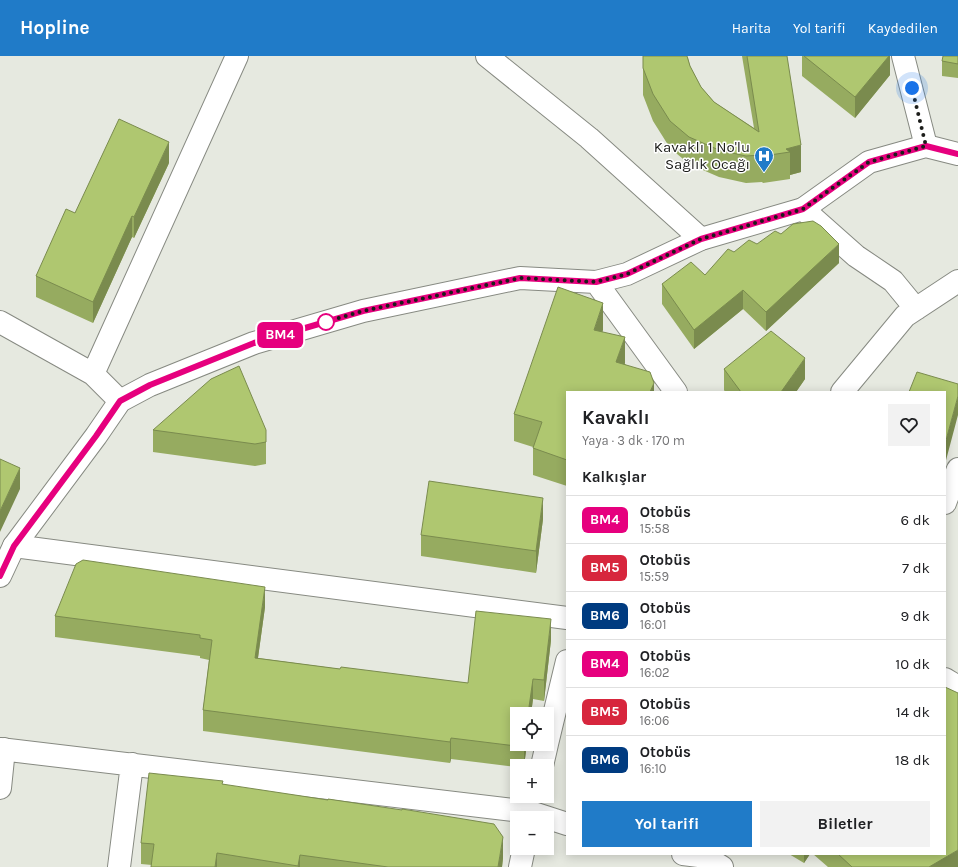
<!DOCTYPE html>
<html lang="tr">
<meta charset="utf-8">
<style>
:root{--surface:#fff;--page:#f2f2f2;--text:#202124;--muted:#757577;--line:#e0e0e0;--accent:#207bc8}
body{margin:0;font-family:Karla,sans-serif;background:var(--page);color:var(--text);height:100vh;display:flex;flex-direction:column;font-size:15px;white-space:nowrap}
*{box-sizing:border-box;margin:0}
p{font-size:13px;color:var(--muted)}
.icon{flex:none;width:22px;height:22px;fill:none;stroke:currentColor;stroke-width:2;stroke-linecap:round;stroke-linejoin:round}
.map{position:relative;flex:1;overflow:hidden}
.drawer{position:absolute;left:566px;top:335px;width:380px;height:464px;display:flex;flex-direction:column;background:var(--surface);border-radius:0px;box-shadow:0 2px 10px #0003}
.drawer>*{flex:none}
.badge{padding:0 8px;border-radius:6px;font-size:14px;line-height:26px}
.tools{position:absolute;left:510px;top:651px;display:grid;gap:8px}
.tools a{display:grid;place-items:center;width:44px;height:44px;border-radius:0px;background:var(--surface);box-shadow:0 2px 10px #0003;font-size:20px}
.you{position:absolute;width:20px;height:20px;margin:-10px;border:3px solid #fff;border-radius:50%;background:#1a73e8;box-shadow:0 0 0 6px #1a73e833}
.map>.badge{position:absolute;translate:-50% -50%;box-shadow:0 0 0 2px #fff}
h2{padding:0 16px;font-size:15px;line-height:36px}
.round{display:grid;place-items:center;flex:none;width:42px;height:42px;border-radius:0px;background:var(--page)}
.headline{display:flex;align-items:center;justify-content:space-between;height:68px;padding:0 16px}
h1{font-size:19px;font-weight:700;line-height:30px}
.primary-button{display:flex;gap:8px;margin-top:auto;padding:8px 16px}
.primary-button a{flex:1;height:46px;border-radius:0px;background:var(--accent);color:#fff;font-size:16px;font-weight:700;line-height:46px;text-align:center}
.primary-button a+a{background:var(--page);color:var(--text)}
ul{padding:0;list-style:none}
li{display:flex;align-items:center;gap:12px;height:48px;padding:0 16px;border-top:1px solid var(--line)}
li div{flex:1}
li b{display:block;font-size:15px}
li em{font-style:normal}
li .badge{min-width:44px;font-weight:700;text-align:center}
header{display:flex;align-items:center;gap:24px;box-sizing:border-box;height:56px;padding:0 20px;background:var(--accent);color:#fff}
header strong{font-size:19px}
nav{display:flex;gap:22px;margin-inline-start:auto;font-size:14px}
.map>svg:first-child{display:block}
</style>
<header>
<strong>Hopline</strong>
<nav><a>Harita</a><a>Yol tarifi</a><a>Kaydedilen</a></nav>
</header>
<div class="map">
<svg width="958" height="811" viewBox="0 0 958 811">
<rect width="100%" height="100%" fill="#e6e9e0"/>
<g fill="none" stroke-linecap="round" stroke-linejoin="round">
<defs>
<path id="street" d="M487,0l102,82 112,101
M903,0l23,90
M803,153l53,47 37,25 23,28
M0,266l93,52 27,27
M93,318l144,-318
M842,336l63,-76 53,-35
M945,447l13,-34
M14,490l553,72
M547,688l20,-83
M0,693l530,63 37,12
M542,710l5,-22
M0,732l4,-39
M683,798l23,3 16,10
M119,811l13,-103
M520,811l4,-19"/>
<path id="secondary" d="M596,226l80,110
M0,520l14,-30 82,-110 24,-35 30,-16 104,-42 109,-32 157,-33 76,4 31,-8 74,-35 102,-30 66,-47 57,-16 32,8
M945,623l13,8"/>
</defs>
<use href="#street" stroke="#878a82" stroke-width="24"/>
<use href="#secondary" stroke="#878a82" stroke-width="24"/>
<use href="#street" stroke="#fff" stroke-width="22"/>
<use href="#secondary" stroke="#fff" stroke-width="22"/>
</g>
<path fill="#96ab60" d="M742,0h45l14,116 -11,3v4l-27,4 -1,-1 -16,1 -27,-6 -30,-13 -19,-16 -17,-27 -10,-26v-27l45,-10 2,8 11,21 13,15 40,26z
M802,0h88v19l-35,43 -53,-42z
M958,0v22l-16,-2v-15z
M169,107l-35,75 -2,-1 -39,86 -57,-26v-21l39,-63z
M757,188l82,19 -73,68 -23,-22 -49,40 -32,-45v-20l43,-9z
M603,274l-1,2 23,32 29,28h-87v94l-34,-11v-28l-19,-6v-27z
M724,313l81,10 -9,13h-71l-1,-2z
M153,374h113v34l-11,2 -102,-14z
M543,463l-7,54 -115,-17v-21z
M265,551l-7,51 82,11 128,14 83,-43 -7,61 -11,-2 -9,67h-7v1l-66,-8 -1,4 -247,-32v-21l6,-50 -9,-2v-2l-145,-19v-21z
M223,728l280,74 -1,9h-351l1,-2 -11,-1v-21z
M789,798h21l-6,9z
M813,798h132l13,13h-130z"/>
<path fill="#7a8b4e" d="M889,0h1v19l-35,43v-21z
M169,86v21l-35,75v-21z
M801,89v27l-11,3v-23l-4,-3z
M132,160v21l-39,86v-21z
M839,188v19l-73,68v-19z
M743,234v19l-49,40v-19z
M603,247v27l-9,27v-27z
M625,281v26l-9,25v-26z
M805,302v21l-9,13h-15z
M654,327v9h-4z
M958,340v19l-13,49v-20z
M20,412v21l-20,43v-21z
M543,442v21l-7,54v-22z
M265,531v20l-10,72v-21z
M551,563v21l-7,61v-21z
M533,623v20l-2,15h-3z
M451,682v21l-1,4v-21z
M525,688h2l-3,22v-19z
M503,781v21l-1,9h-4z
M958,794v17h-29z
M217,797v14h-2z
M804,798h6l-6,9z
M300,799v12h-2v-1z"/>
<path fill="#afc770" stroke="#7a8b4e" d="M643,0h44l3,10 11,21 13,15 45,30 -12,-76h40l14,89 -15,4 4,3 -27,4 -1,-1 -16,1 -27,-6 -30,-13 -19,-16 -17,-27 -10,-26z
M804,0h85l-34,41z
M943,0h15v8l-16,-3z
M119,63l50,23 -35,75 -2,-1 -39,86 -57,-26 30,-67 9,4z
M813,165l8,5 18,18 -73,68 -23,-22 -49,40 -32,-46 29,-22 14,13 23,-26 6,3 15,-12 8,4 18,-13 6,3 12,-10z
M558,231l45,16 -9,27 31,7 -9,25 34,10 4,11 -4,9h-83v68l-34,-12 9,-26 -28,-8z
M771,275l34,27 -24,34h-40l-17,-23z
M239,310l27,64v12l-11,2 -102,-14 58,-51z
M917,316l41,12v12l-13,48v-52h-36z
M0,403l20,9 -20,43z
M429,425l114,17 -7,53 -115,-16z
M83,504l182,27 -10,71 85,11 1,-2 127,16 8,-72 75,8 -7,61 -11,-1 -5,35h-11v30h8l-1,3 -73,-9 -1,4 -247,-32 9,-70 -12,-2v-3l-145,-19 21,-52z
M945,631l13,6v157l-29,17h-77l-14,-13h107z
M149,717l74,8 -1,3 106,16v-1l74,11v-1l92,15 9,13 -5,30h-110l-88,-12 -2,11 -81,-13 -2,14h-64l3,-23 -13,-1z"/>
<g fill="none" stroke-linecap="round" stroke-linejoin="round">
<defs>
<path id="line" d="M0,520l14,-30 82,-110 24,-35 30,-16 104,-42 109,-32 157,-33 76,4 31,-8 74,-35 102,-30 66,-47 57,-16 32,8"/>
</defs>
<use href="#line" stroke="#fff" stroke-width="9"/>
<use href="#line" stroke="#e6007e" stroke-width="6"/>
<path stroke="#1c1d1a" stroke-width="4" stroke-dasharray="0 7.2" d="M326,266l-4,1 41,-12 157,-33 76,4 31,-8 74,-35 102,-30 66,-47 57,-16 -14,-58"/>
</g>
<defs>
<symbol id="hospital-pin" viewBox="-11 -11 22 30"><path d="M0 17L-7.5 6A9.5 9.5 0 1 1 7.5 6Z" fill="#207bc8" stroke="#fff"/><path d="M-5-5h3v3.5h4V-5h3V5h-3V1.5h-4V5h-3Z" fill="#fff"/></symbol>
</defs>
<g fill-rule="evenodd">
<use href="#hospital-pin" x="753" y="89" width="22" height="30"/>
</g>
<circle fill="#fff" stroke="#e6007e" stroke-width="2" cx="326" cy="266" r="8"/>
<g text-anchor="middle" stroke-width="3" stroke-linejoin="round" paint-order="stroke">
<g font-size="15" fill="#1c1d1a" stroke="#fff" text-anchor="end">
<text x="750" y="96">Kavaklı 1 No'lu<tspan x="750" dy="17">Sağlık Ocağı</tspan></text>
</g>
</g>
</svg>
<div class="tools">
<a><svg class="icon" aria-label="locate" viewBox="0 0 24 24"><circle cx="12" cy="12" r="6"/><path d="M12 2v4M12 18v4M2 12h4M18 12h4"/></svg></a>
<a>+</a>
<a>−</a>
</div>
<div class="you" style="left:912px;top:32px"></div>
<b class="badge" style="left:280px;top:279px;background:#e6007e;color:#fff">BM4</b>
<section class="drawer">
<div class="headline"><div><h1>Kavaklı</h1><p>Yaya · 3 dk · 170 m</p></div><a class="round"><svg class="icon" aria-label="heart" viewBox="0 0 24 24"><path d="M12 20l-8-8c-3-5 5-10 8-4 3-6 11-1 8 4z"/></svg></a></div>
<h2>Kalkışlar</h2>
<ul>
<li><span class="badge" style="background:#e6007e;color:#fff">BM4</span><div><b>Otobüs</b><p>15:58</p></div><em>6 dk</em></li>
<li><span class="badge" style="background:#d7263d;color:#fff">BM5</span><div><b>Otobüs</b><p>15:59</p></div><em>7 dk</em></li>
<li><span class="badge" style="background:#003b80;color:#fff">BM6</span><div><b>Otobüs</b><p>16:01</p></div><em>9 dk</em></li>
<li><span class="badge" style="background:#e6007e;color:#fff">BM4</span><div><b>Otobüs</b><p>16:02</p></div><em>10 dk</em></li>
<li><span class="badge" style="background:#d7263d;color:#fff">BM5</span><div><b>Otobüs</b><p>16:06</p></div><em>14 dk</em></li>
<li><span class="badge" style="background:#003b80;color:#fff">BM6</span><div><b>Otobüs</b><p>16:10</p></div><em>18 dk</em></li>
</ul>
<div class="primary-button"><a>Yol tarifi</a><a>Biletler</a></div>
</section>
</div>
